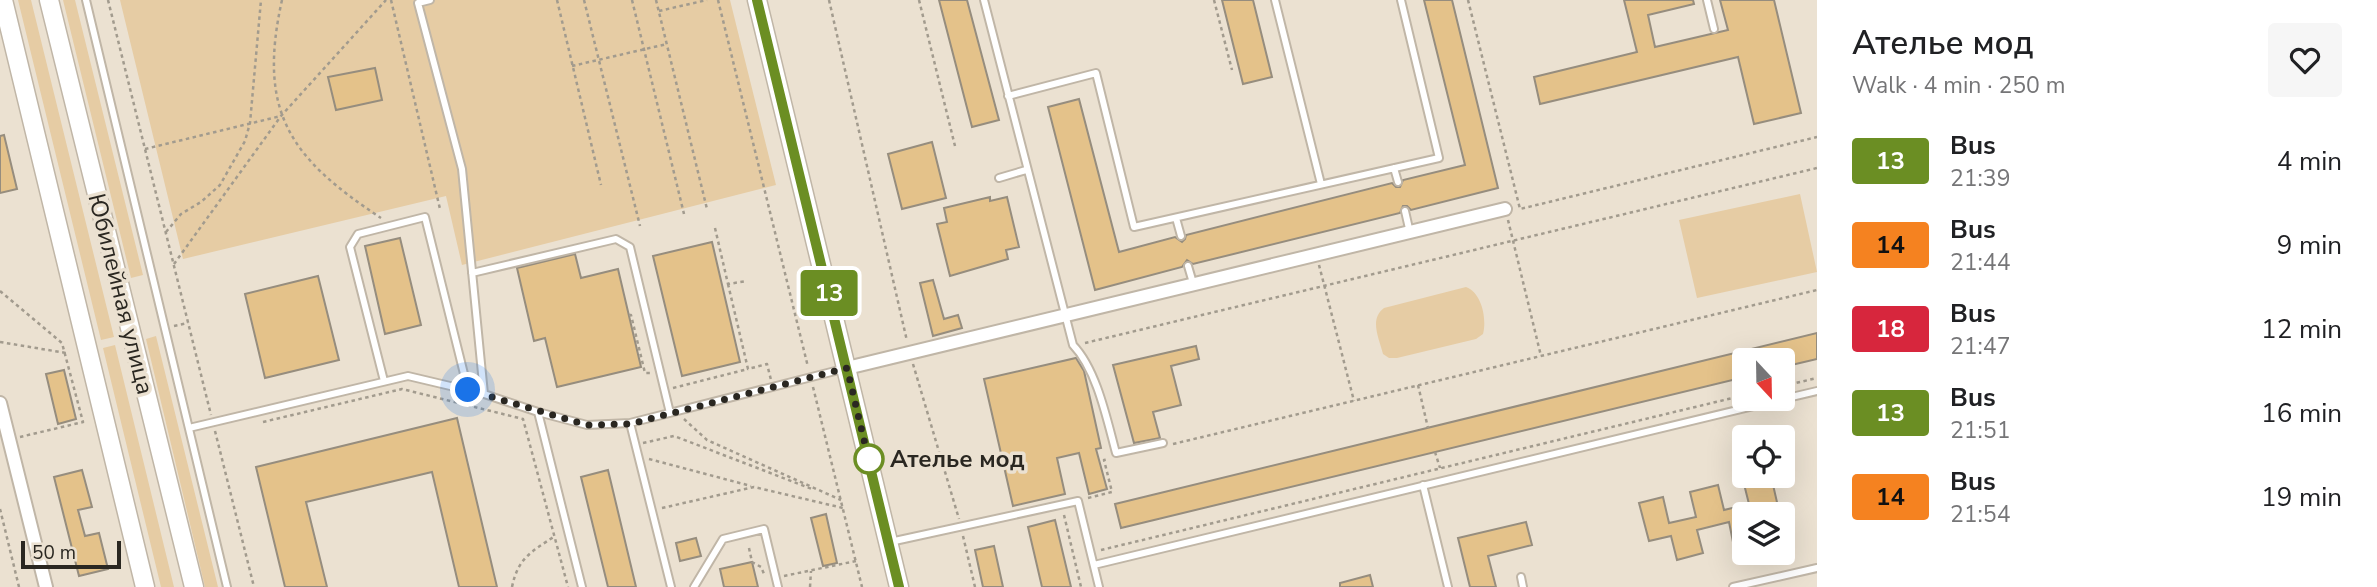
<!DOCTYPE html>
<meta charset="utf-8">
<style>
:root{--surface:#fff;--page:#f6f6f6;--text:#202124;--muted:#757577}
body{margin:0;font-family:"Nunito Sans",sans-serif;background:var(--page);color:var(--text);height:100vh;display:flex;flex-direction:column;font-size:26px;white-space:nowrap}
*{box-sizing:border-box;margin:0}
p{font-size:23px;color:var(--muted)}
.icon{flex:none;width:38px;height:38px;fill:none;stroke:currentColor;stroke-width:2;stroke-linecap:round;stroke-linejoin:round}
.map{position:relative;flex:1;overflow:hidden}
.details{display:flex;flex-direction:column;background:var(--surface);width:560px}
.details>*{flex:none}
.badge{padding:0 14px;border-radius:5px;font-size:24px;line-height:46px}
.needle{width:46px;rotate:158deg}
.fabs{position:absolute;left:1732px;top:348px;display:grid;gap:14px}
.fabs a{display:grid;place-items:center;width:63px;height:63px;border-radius:7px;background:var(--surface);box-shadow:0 7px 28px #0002;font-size:35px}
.scale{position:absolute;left:21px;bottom:18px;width:100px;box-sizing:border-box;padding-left:7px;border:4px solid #2a2721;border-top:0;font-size:19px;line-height:24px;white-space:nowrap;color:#2a2721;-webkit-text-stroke:5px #ebe1d1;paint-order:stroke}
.you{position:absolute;width:35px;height:35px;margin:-18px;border:5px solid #fff;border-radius:50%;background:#1a73e8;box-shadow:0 0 0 10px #1a73e833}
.map>.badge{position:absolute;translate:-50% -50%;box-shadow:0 0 0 4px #fff}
.round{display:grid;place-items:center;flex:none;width:74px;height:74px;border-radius:7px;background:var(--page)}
.headline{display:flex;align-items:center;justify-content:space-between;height:119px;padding:0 35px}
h1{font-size:33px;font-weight:600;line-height:52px}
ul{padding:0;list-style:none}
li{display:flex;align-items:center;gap:21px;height:84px;padding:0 35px}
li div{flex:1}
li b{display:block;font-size:26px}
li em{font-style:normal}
li .badge{min-width:77px;font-weight:700;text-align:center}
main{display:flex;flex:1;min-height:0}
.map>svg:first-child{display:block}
</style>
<main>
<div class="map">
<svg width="1817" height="587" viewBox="0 0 1817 587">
<rect width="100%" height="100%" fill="#ebe1d1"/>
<path fill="#e6cca4" d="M18,0h13l83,337 -13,3z
M63,0h12l68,275 -12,3z
M120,0h610l46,185 -314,80 -16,-69 -263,63z
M1800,194l17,78 -120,26 -18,-78z
M1466,287c16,6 21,32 17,47l-7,5 -79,19h-8l-6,-4c-4,-16 -14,-35 1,-46z
M156,336l62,251h-13l-59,-248z
M115,345l59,242h-13l-58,-239z"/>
<path fill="#e4c28a" stroke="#968d7e" stroke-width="2" d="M939,0h28l32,120 -27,7z
M1222,0h31l19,77 -29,7z
M1424,0h28l46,188 -87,22 -4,-4h-4l-3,7 -207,51 -6,-4 -5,7 -87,23 -47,-183 31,-8 40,153 56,-15 7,5 3,-3 1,-4 206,-52 4,4h4l3,-7 62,-15z
M1624,0h69l1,4 -46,11 7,32 73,-17 -8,-30h54l27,113 -47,11 -16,-67 -198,47 -6,-27 103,-25z
M375,68l7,32 -46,10 -8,-33z
M4,135l13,54 -17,4v-57z
M932,142l14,56 -44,11 -14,-55z
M990,197v4l17,-4 12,50 -13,3 2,9 -58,17 -13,-52 10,-2 -3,-14z
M400,238l21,87 -36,9 -20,-88z
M712,242l28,120 -58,14 -29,-120z
M575,254l6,24 37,-9 23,98 -84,20 -12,-49 -11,3 -17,-73z
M318,276l21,84 -74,18 -20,-84z
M933,280l11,39 14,-4 4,13 -29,8 -13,-53z
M1817,333v26l-34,8v-7h-38v17l-624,151 -6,-24z
M1196,346l3,13 -28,7 10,39 -28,7 7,26 -26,5 -21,-78z
M1076,358l8,13 17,77 -5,1 11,40 -18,5 -10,-41 -22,5 8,36 -52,12 -29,-127z
M64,370l12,49 -18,5 -12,-50z
M457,418l40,169h-38l-27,-115 -126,30 21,85h-42l-29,-120z
M82,470l10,37 -14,3 7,26 14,-3 9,36 -29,7 -25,-99z
M608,470l28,117h-28l-27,-110z
M1760,476h11l8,35 -15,3h-19v30l-11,3 -5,-25 -32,8 6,23 -26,7 -6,-24 -22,5 -10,-38 24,-6 6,26 27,-6 -6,-25 28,-7 6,25 25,-6 -6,-24z
M826,514l11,49 -14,3 -12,-48z
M1055,520l16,67h-29l-14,-60z
M1526,522l6,23 -44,11 8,31h-26l-12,-49z
M696,538l5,18 -21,5 -4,-18z
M994,546l9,41h-20l-8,-37z
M752,562l6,25h-34l-4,-18z
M1370,575l3,12h-33v-4z"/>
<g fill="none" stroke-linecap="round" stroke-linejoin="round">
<defs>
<path id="lane" d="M86,0l141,587
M430,0l-12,3 44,166 22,225
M984,0l89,345c24,25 34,75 43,108l47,-10
M1275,0l46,184
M1707,0l7,29
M1008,96l88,-23 38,154 305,-69 -38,-158
M1394,168l4,14
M999,178l27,-8
M1405,211l5,22
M1176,218l5,18
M1188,266l5,17
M472,273l144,-34 14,8 40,166
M384,381l-34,-134 8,-13 67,-17 43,173
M1783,399l34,-8
M538,412l44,175
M630,423l41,164
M189,428l219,-52 76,18 54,18 49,13 43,-2 213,-54
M1423,485l25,102
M890,542l188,-41 21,86
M1094,565l689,-166
M1521,577l2,10
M694,587l29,-48 41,-10 14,58
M1733,587l84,-19"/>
<path id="street" d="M847,368l658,-159
M0,403l46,184"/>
<path id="secondary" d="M3,0l142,587
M49,0l145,587
M757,0l142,587"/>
</defs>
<use href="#lane" stroke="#c0b6a7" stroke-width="10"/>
<use href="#street" stroke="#c0b6a7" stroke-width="16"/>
<use href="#secondary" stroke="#c0b6a7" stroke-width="21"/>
<path stroke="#a29b8e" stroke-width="2.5" stroke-dasharray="3.5 3.5" stroke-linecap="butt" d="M108,0l103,415
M282,0c-25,112 8,158 99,218
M391,0l49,209
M557,0l44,185
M584,0l56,226
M632,0l52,214
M656,0l51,209
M718,0l90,367
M829,0l78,341
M919,0l36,146
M1214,0l18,70
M1468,0l52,209 297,-72
M659,11l48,-11
M572,66l95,-22
M145,149l136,-33
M1508,220l33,136
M715,228l13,56 19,-3
M166,232l15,-18 20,-12 19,-17 25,-44 5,-18 11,-123
M174,264l107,-148 105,-116
M1319,265l35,136
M728,284l20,85 19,-5 4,16
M0,291l62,52 21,79 -63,15
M629,315h2l14,58h7
M174,326l14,-3
M0,342l66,11
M1085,343l732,-175
M913,364l46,155
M1418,385l10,43
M1783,386l34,-8
M813,387l49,200
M673,388l75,-19
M684,419l23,21 134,60
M263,422l139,-33 121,30 45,168
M215,431l39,156
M643,443l31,-7 138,53
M1173,444l644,-154
M1435,452l5,16
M649,459l102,27
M1088,498l24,-6 -8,-32 5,-1
M662,508l92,-21 89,21
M0,509l19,78
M1064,515l17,72
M963,536l12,51
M749,548l3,14 9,5 3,7
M1101,550l644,-155
M784,576l72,-15
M512,587c6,-29 19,-35 43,-51
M810,587l1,-16"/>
<use href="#lane" stroke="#fff" stroke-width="6"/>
<use href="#street" stroke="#fff" stroke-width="12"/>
<use href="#secondary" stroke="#fff" stroke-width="18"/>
</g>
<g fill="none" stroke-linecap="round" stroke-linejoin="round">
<defs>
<path id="line" d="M757,0l142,587"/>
</defs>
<use href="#line" stroke="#fff" stroke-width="16"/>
<use href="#line" stroke="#6b8e23" stroke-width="10"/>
<path stroke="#2a2721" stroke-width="7" stroke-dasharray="0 12.6" d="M468,390l119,35 43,-1 217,-56 22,93v-2"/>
</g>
<circle fill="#fff" stroke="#6b8e23" stroke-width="3.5" cx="869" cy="459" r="14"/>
<g text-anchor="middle" stroke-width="7" stroke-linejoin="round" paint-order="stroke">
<g font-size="24" fill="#2a2721" stroke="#ebe1d1">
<text transform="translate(121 294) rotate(76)" y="8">Юбилейная улица</text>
</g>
<g font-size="24" font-weight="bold" fill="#2a2721" stroke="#ebe1d1" text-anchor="start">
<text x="890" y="467">Ателье мод</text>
</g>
</g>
</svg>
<div class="fabs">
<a><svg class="needle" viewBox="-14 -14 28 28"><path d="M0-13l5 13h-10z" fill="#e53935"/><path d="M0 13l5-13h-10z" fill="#757577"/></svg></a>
<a><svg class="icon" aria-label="locate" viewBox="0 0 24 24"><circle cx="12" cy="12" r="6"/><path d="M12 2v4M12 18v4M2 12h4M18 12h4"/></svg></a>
<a><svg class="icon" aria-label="layers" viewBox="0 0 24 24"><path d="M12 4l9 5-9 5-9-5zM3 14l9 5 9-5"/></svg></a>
</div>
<div class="scale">50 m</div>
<div class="you" style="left:468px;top:390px"></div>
<b class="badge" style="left:829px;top:293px;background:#6b8e23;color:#fff">13</b>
</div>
<section class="details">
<div class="headline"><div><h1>Ателье мод</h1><p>Walk · 4 min · 250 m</p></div><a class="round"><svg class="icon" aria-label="heart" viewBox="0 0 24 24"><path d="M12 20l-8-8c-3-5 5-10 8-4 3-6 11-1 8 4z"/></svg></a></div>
<ul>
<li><span class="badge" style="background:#6b8e23;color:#fff">13</span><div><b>Bus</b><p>21:39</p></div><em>4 min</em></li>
<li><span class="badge" style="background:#f58220;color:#111">14</span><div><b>Bus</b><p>21:44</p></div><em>9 min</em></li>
<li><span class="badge" style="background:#d7263d;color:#fff">18</span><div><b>Bus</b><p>21:47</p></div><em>12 min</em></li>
<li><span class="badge" style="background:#6b8e23;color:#fff">13</span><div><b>Bus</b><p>21:51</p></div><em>16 min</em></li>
<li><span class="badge" style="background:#f58220;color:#111">14</span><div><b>Bus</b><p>21:54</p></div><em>19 min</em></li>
</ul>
</section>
</main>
